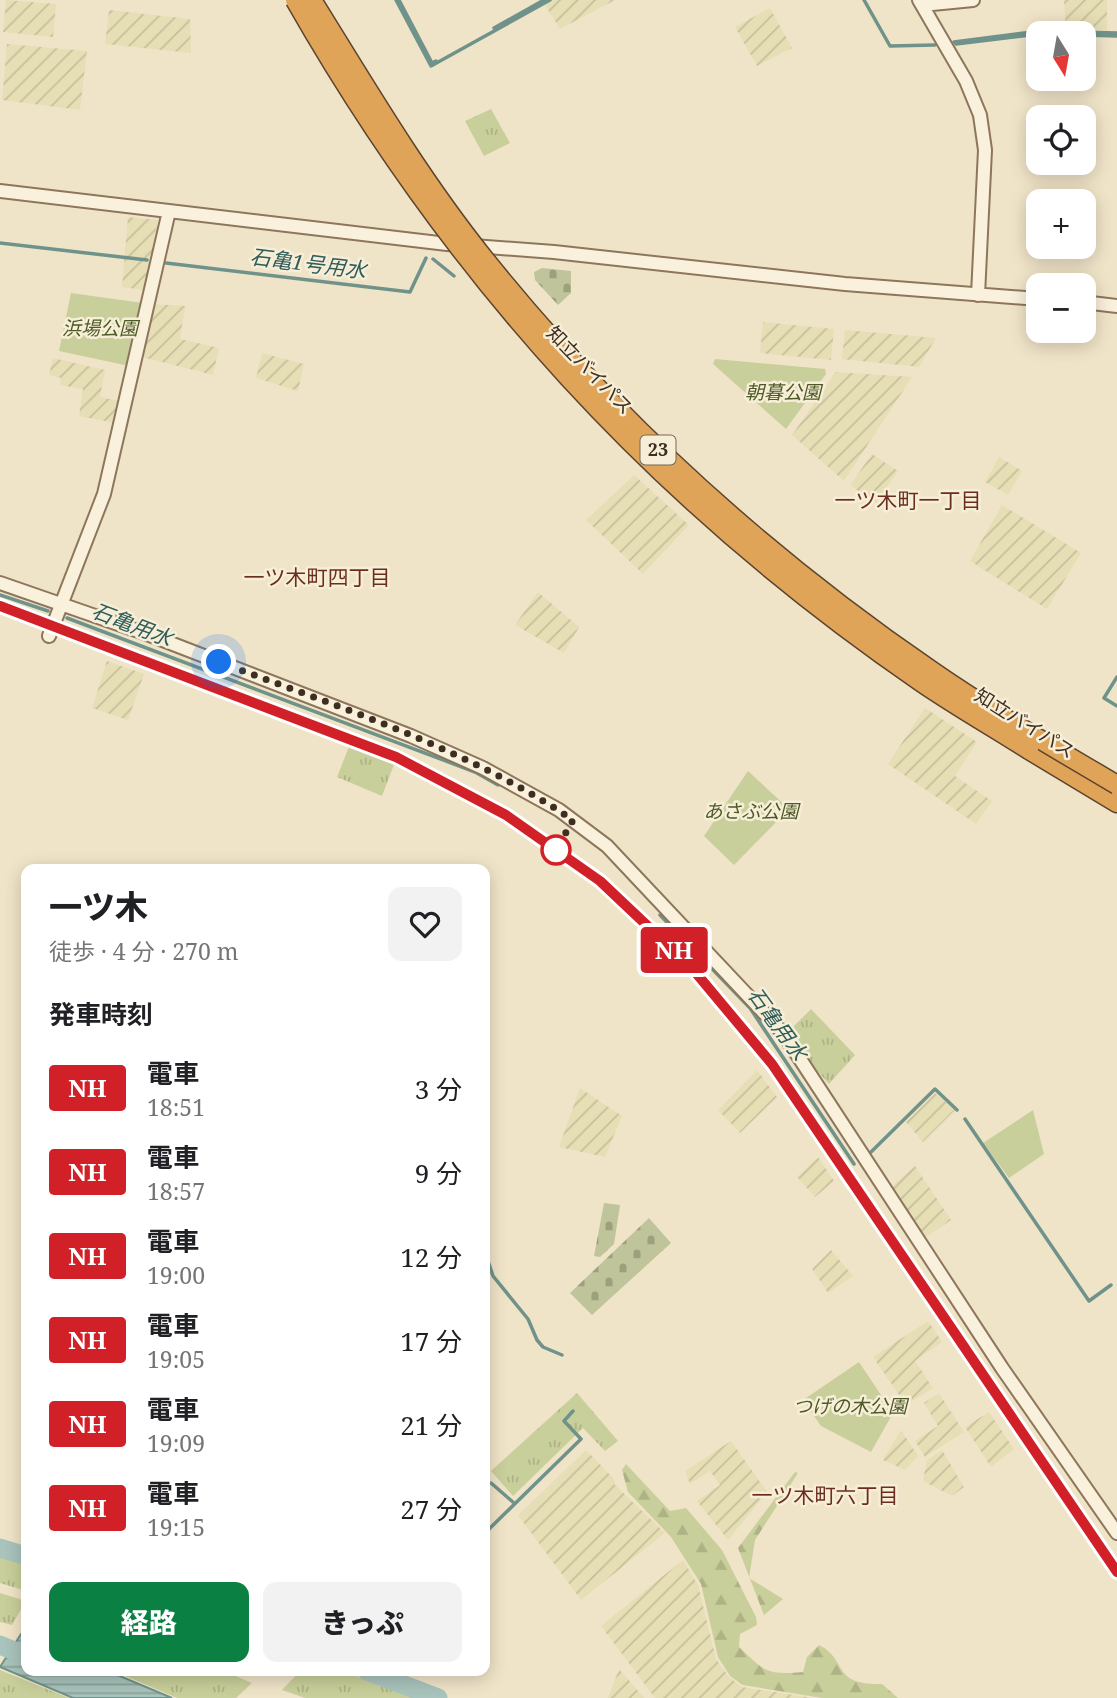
<!DOCTYPE html>
<html lang="ja">
<meta charset="utf-8">
<style>
:root{--surface:#fff;--page:#f2f2f2;--text:#202124;--muted:#757577;--accent:#0b8043}
body{margin:0;font-family:"Noto Serif","Noto Sans JP",serif;background:var(--page);color:var(--text);height:100vh;display:flex;flex-direction:column;font-size:26px;white-space:nowrap}
*{box-sizing:border-box;margin:0}
p{font-size:23px;color:var(--muted)}
.icon{flex:none;width:38px;height:38px;fill:none;stroke:currentColor;stroke-width:2;stroke-linecap:round;stroke-linejoin:round}
.map{position:relative;flex:1;overflow:hidden}
.sheet{position:absolute;left:21px;top:864px;width:469px;height:812px;display:flex;flex-direction:column;background:var(--surface);border-radius:14px;box-shadow:0 4px 18px #0003}
.sheet>*{flex:none}
.badge{padding:0 14px;border-radius:5px;font-size:24px;line-height:46px}
.needle{width:46px;rotate:169deg}
.buttons{position:absolute;left:1026px;top:21px;display:grid;gap:14px}
.buttons a{display:grid;place-items:center;width:70px;height:70px;border-radius:14px;background:var(--surface);box-shadow:0 4px 18px #0003;font-size:35px}
.you{position:absolute;width:35px;height:35px;margin:-18px;border:5px solid #fff;border-radius:50%;background:#1a73e8;box-shadow:0 0 0 10px #1a73e833}
.map>.badge{position:absolute;translate:-50% -50%;box-shadow:0 0 0 4px #fff}
h2{padding:0 28px;font-size:26px;line-height:63px}
.round{display:grid;place-items:center;flex:none;width:74px;height:74px;border-radius:14px;background:var(--page)}
.summary{display:flex;align-items:center;justify-content:space-between;height:119px;padding:0 28px}
h1{font-size:33px;font-weight:800;line-height:52px}
.cta{display:flex;gap:14px;margin-top:auto;padding:14px 28px}
.cta a{flex:1;height:80px;border-radius:14px;background:var(--accent);color:#fff;font-size:28px;font-weight:800;line-height:80px;text-align:center}
.cta a+a{background:var(--page);color:var(--text)}
ul{padding:0;list-style:none}
li{display:flex;align-items:center;gap:21px;height:84px;padding:0 28px}
li div{flex:1}
li b{display:block;font-size:26px}
li em{font-style:normal}
li .badge{min-width:77px;font-weight:700;text-align:center}
.map>svg:first-child{display:block}
</style>
<div class="map">
<svg width="1117" height="1698" viewBox="0 0 1117 1698">
<defs>
<pattern id="farmland-furrows" width="10" height="10" patternUnits="userSpaceOnUse" patternTransform="scale(1.75)"><rect width="10" height="10" fill="#e6deb5"/><path d="M-1 1l2-2M0 10L10 0M9 11l2-2" fill="none" stroke="#c6bf9b"/></pattern>
<pattern id="grass-tufts" width="24" height="20" patternUnits="userSpaceOnUse" patternTransform="scale(1.75)"><rect width="24" height="20" fill="#c9cf9b"/><path d="M3 7l-1-3M5 7V3M7 7l1-3M15 17l-1-3M17 17v-4M19 17l1-3" fill="none" stroke="#aeb285"/></pattern>
<pattern id="forest-firs" width="22" height="20" patternUnits="userSpaceOnUse" patternTransform="scale(1.75)"><rect width="22" height="20" fill="#c9cf9b"/><path d="M5 1l3.5 6h-7zM16 11l3.5 6h-7z" fill="#aeb285"/></pattern>
<pattern id="cemetery-stones" width="16" height="16" patternUnits="userSpaceOnUse" patternTransform="scale(1.75)"><rect width="16" height="16" fill="#bfc49a"/><path d="M2 7V4a2 2 0 0 1 4 0v3zM10 15v-3a2 2 0 0 1 4 0v3z" fill="#9ca07d"/></pattern>
<pattern id="water-rules" width="6" height="5" patternUnits="userSpaceOnUse" patternTransform="scale(1.75)"><rect width="6" height="5" fill="#a9c4bc"/><path d="M0 2.5h6" fill="none" stroke="#8ba098"/></pattern>
</defs>
<rect width="100%" height="100%" fill="#f0e4c8"/>
<path fill="url(#farmland-furrows)" d="M6,0l50,4 -3,33 -50,-5z
M553,0h62l-55,29 -15,-24z
M1064,0h43v30l-41,-1z
M770,8l22,40 -35,18 -22,-39z
M109,10l81,9 1,34 -86,-9z
M7,44l80,7 -7,59 -78,-10z
M128,217l30,3 -14,70 -22,-3z
M153,304l32,2 -5,33 39,9 -6,27 -71,-18z
M763,322l71,7 -3,31 -71,-7z
M845,330l91,8 -17,29 -77,-8z
M262,353l42,11 -6,27 -42,-13z
M53,358l52,12 -5,27 19,4 -4,22 -36,-7 4,-27 -23,-4 1,-7 -12,-3z
M836,372l76,5 -68,104 -52,-46z
M872,454l26,17 -22,32 -26,-18z
M999,457l23,14 -14,24 -23,-13z
M634,475l55,50 -46,49 -57,-54z
M1002,505l79,48 -34,56 -77,-48z
M538,592l41,35 -15,26 -49,-28z
M107,661l37,13 -16,46 -36,-12z
M925,708l52,34 -22,34 37,25 -16,23 -88,-60z
M757,1070l20,27 -37,36 -22,-23z
M580,1088l42,28 -17,41 -46,-10z
M935,1093l20,17 -32,32 -17,-20z
M818,1157l16,24 -19,16 -18,-20z
M915,1166l36,54 -28,19 -33,-51z
M831,1250l22,26 -25,17 -16,-24z
M928,1321l14,21 -27,19 18,27 -27,17 -33,-48z
M939,1393l25,39 -39,25 -10,-16 23,-15 -14,-23z
M989,1412l25,37 -23,18 -26,-40z
M901,1430l17,26 -13,14 -22,-10z
M731,1441l36,51 -39,48 -31,-39 23,-16 -10,-14 -20,13 -5,-13z
M586,1450l28,29 1,6 50,48 -84,67 -63,-85z
M942,1450l22,37 -12,9 -29,-15 4,-21z
M683,1560l15,25 18,74 13,18 13,10 71,11h-158l-54,-72z
M619,1669l25,29h-36z"/>
<path fill="url(#grass-tufts)" d="M491,109l19,34 -26,13 -19,-35z
M350,744l45,18 -13,34 -45,-19z
M811,1009l44,46 -26,29 -44,-49z
M577,1393l41,48 -13,10 -22,-23 -70,68 -22,-25z
M0,1556l26,9v26l-26,-8z
M0,1593l26,8 -14,24 -12,-3z
M0,1670l69,28h-69z
M114,1671h110l28,12 -16,15h-59z
M300,1671h43l70,27h-108l-23,-8z"/>
<path fill="url(#forest-firs)" d="M626,1464l44,47 16,-3 36,42 34,67 1,8 -17,9 -1,13c27,25 26,28 64,25l4,-15 12,-12c30,15 11,40 63,39l16,14h-76l-79,-13 -13,-9 -12,-19 -17,-73 -30,-47 -43,-45 -6,-22z
M795,1472l3,1 -43,67 -6,38 34,21 -19,16 -26,-67z"/>
<path fill="url(#cemetery-stones)" d="M542,268l29,3v22l-13,12 -23,-25 -1,-8z
M604,1203l16,2 -6,39 -14,13 -6,-1z
M649,1218l22,25 -79,72 -22,-22z"/>
<path fill="#c9cf9b" d="M71,293l72,10 -14,63 -70,-15z
M715,359l110,10 1,5 -40,55 -73,-65z
M748,771l41,38 -55,56 -30,-29z
M1033,1110l11,44 -35,24 -26,-35z
M859,1362l34,51 -22,39 -50,-26 -18,-26z"/>
<path fill="url(#water-rules)" stroke="#6f938a" stroke-width="2" d="M21,1634l5,3v34h82l64,27h-99l-73,-31z"/>
<g fill="none" stroke-linecap="round" stroke-linejoin="round">
<path stroke="#6f938a" stroke-width="3.5" d="M396,0l35,66 119,-66
M399,0l33,63 4,-2
M864,0l26,46 45,-1
M494,28l50,-28
M1083,35l34,1
M954,42l86,-11 77,2
M956,44l82,-10
M0,243l147,17
M433,259l21,17
M166,263l244,29 16,-34
M0,595l48,16
M67,618l408,154 23,13
M1117,677l-13,21 13,8
M660,915l90,93 104,156
M965,1119l124,182 22,-16
M871,1152l64,-63 22,21
M485,1252l8,24 35,43 9,21 6,7 19,8
M491,1483l23,20
M485,1533l96,-94 -17,-18 9,-10"/>
<path stroke="#a9c4bc" stroke-width="19" d="M0,1548l26,8
M0,1645l26,11
M367,1671l71,27"/>
<defs>
<path id="minor" d="M919,0l47,81 14,34 5,35 -7,145
M922,5l51,-5
M0,191l447,53 107,8 291,32 193,15
M1083,302l34,4
M0,583l147,51 264,102 72,32 76,42 48,36 176,187 219,335 115,165
M49,636l55,-142 65,-283"/>
<path id="highway" d="M1029,750l88,53"/>
</defs>
<use href="#minor" stroke="#8d765c" stroke-width="16"/>
<use href="#highway" stroke="#5b4430" stroke-width="21"/>
<use href="#minor" stroke="#faf1dc" stroke-width="12"/>
<use href="#highway" stroke="#e0a458" stroke-width="18"/>
<defs>
<path id="rail" d="M0,606l396,151 110,58 94,66 91,86 80,97 346,508"/>
</defs>
<use href="#rail" stroke="#3d2e20" stroke-width="6"/>
<use href="#rail" stroke="#f7eed8" stroke-width="3.5" stroke-dasharray="10" stroke-linecap="butt"/>
<defs>
<path id="highway-bridge" d="M295,0c159,279 361,500 626,682 35,24 72,45 108,68
M312,0c54,87 107,177 171,257 128,160 280,298 449,414 59,41 123,77 185,114"/>
</defs>
<use href="#highway-bridge" stroke="#5b4430" stroke-width="21" stroke-linecap="butt"/>
<use href="#highway-bridge" stroke="#e0a458" stroke-width="18"/>
</g>
<g fill="none" stroke-linecap="round" stroke-linejoin="round">
<defs>
<path id="line" d="M0,606l396,151 110,58 94,66 91,86 81,97 345,508"/>
</defs>
<use href="#line" stroke="#fff" stroke-width="16"/>
<use href="#line" stroke="#d12027" stroke-width="10"/>
<path stroke="#3d2e20" stroke-width="7" stroke-dasharray="0 12.6" d="M219,662c120,45 247,86 354,158l-17,30"/>
</g>
<circle fill="#fff" stroke="#d12027" stroke-width="3.5" cx="556" cy="850" r="14"/>
<g text-anchor="middle" stroke-width="5" stroke-linejoin="round" paint-order="stroke">
<rect fill="#f7eed8" stroke="#756857" stroke-width="2" x="640.5" y="435.5" width="35" height="29" rx="5"/>
<g font-size="18" font-weight="bold" fill="#3d2e20">
<text x="658" y="456">23</text>
</g>
<g font-size="19" font-style="italic" fill="#4d5a26" stroke="#f7eed8">
<text x="100" y="335">浜場公園</text>
<text x="783" y="399">朝暮公園</text>
<text x="751" y="818">あさぶ公園</text>
<text x="850" y="1413">つげの木公園</text>
</g>
<g font-size="19" fill="#3d2e20" stroke="#f7eed8">
<text transform="translate(590 370) rotate(46)" y="7">知立バイパス</text>
<text transform="translate(1025 723) rotate(32)" y="7">知立バイパス</text>
</g>
<g font-size="21" font-style="italic" fill="#2f5d5a" stroke="#f7eed8">
<text transform="translate(308 264) rotate(7)" y="7">石亀1号用水</text>
<text transform="translate(132 625) rotate(21)" y="7">石亀用水</text>
<text transform="translate(777 1024) rotate(54)" y="7">石亀用水</text>
</g>
<g font-size="21" fill="#6b2e1e" stroke="#f7eed8">
<text x="908" y="508">一ツ木町一丁目</text>
<text x="317" y="585">一ツ木町四丁目</text>
<text x="825" y="1503">一ツ木町六丁目</text>
</g>
</g>
</svg>
<div class="buttons">
<a><svg class="needle" viewBox="-14 -14 28 28"><path d="M0-13l5 13h-10z" fill="#e53935"/><path d="M0 13l5-13h-10z" fill="#757577"/></svg></a>
<a><svg class="icon" aria-label="locate" viewBox="0 0 24 24"><circle cx="12" cy="12" r="6"/><path d="M12 2v4M12 18v4M2 12h4M18 12h4"/></svg></a>
<a>+</a>
<a>−</a>
</div>
<div class="you" style="left:219px;top:662px"></div>
<b class="badge" style="left:674px;top:950px;background:#d12027;color:#fff">NH</b>
<section class="sheet">
<div class="summary"><div><h1>一ツ木</h1><p>徒歩 · 4 分 · 270 m</p></div><a class="round"><svg class="icon" aria-label="heart" viewBox="0 0 24 24"><path d="M12 20l-8-8c-3-5 5-10 8-4 3-6 11-1 8 4z"/></svg></a></div>
<h2>発車時刻</h2>
<ul>
<li><span class="badge" style="background:#d12027;color:#fff">NH</span><div><b>電車</b><p>18:51</p></div><em>3 分</em></li>
<li><span class="badge" style="background:#d12027;color:#fff">NH</span><div><b>電車</b><p>18:57</p></div><em>9 分</em></li>
<li><span class="badge" style="background:#d12027;color:#fff">NH</span><div><b>電車</b><p>19:00</p></div><em>12 分</em></li>
<li><span class="badge" style="background:#d12027;color:#fff">NH</span><div><b>電車</b><p>19:05</p></div><em>17 分</em></li>
<li><span class="badge" style="background:#d12027;color:#fff">NH</span><div><b>電車</b><p>19:09</p></div><em>21 分</em></li>
<li><span class="badge" style="background:#d12027;color:#fff">NH</span><div><b>電車</b><p>19:15</p></div><em>27 分</em></li>
</ul>
<div class="cta"><a>経路</a><a>きっぷ</a></div>
</section>
</div>
